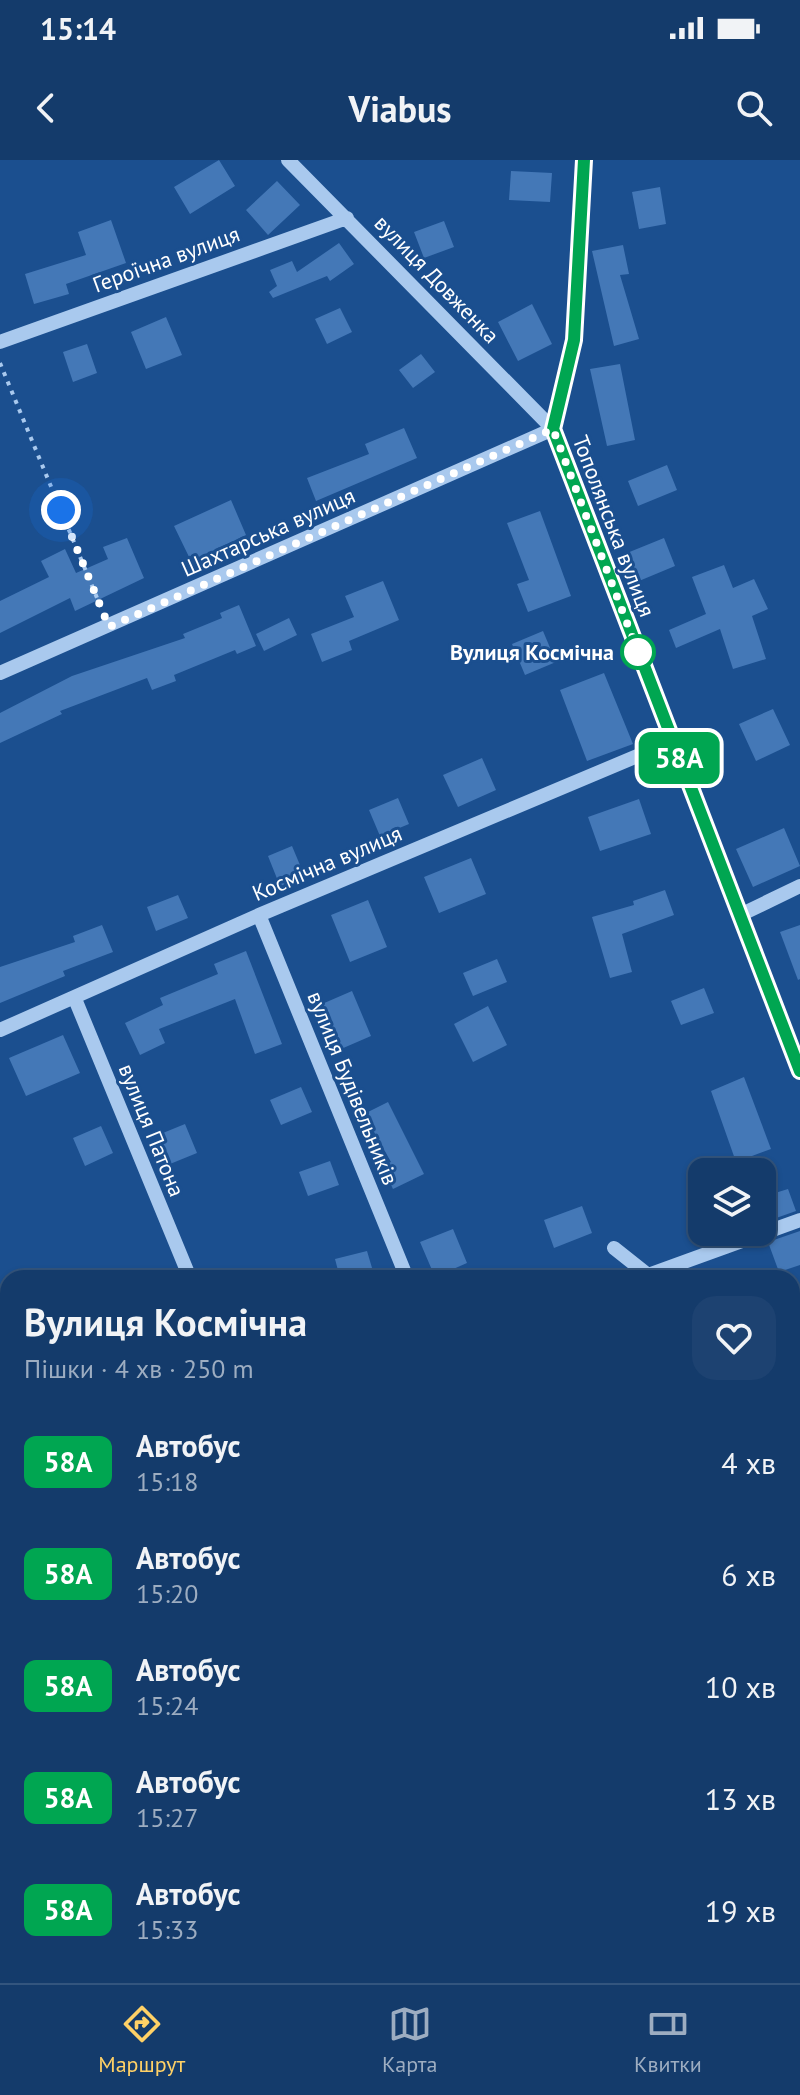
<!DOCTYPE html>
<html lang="uk">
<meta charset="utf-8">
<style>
:root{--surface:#143b6b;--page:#1d4271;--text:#f1f3f6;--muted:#9dadc1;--line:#33557e;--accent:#ffd166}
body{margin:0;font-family:"PT Sans",sans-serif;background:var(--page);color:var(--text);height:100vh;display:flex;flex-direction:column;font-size:30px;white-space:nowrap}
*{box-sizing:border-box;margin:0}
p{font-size:26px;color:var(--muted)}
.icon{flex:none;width:44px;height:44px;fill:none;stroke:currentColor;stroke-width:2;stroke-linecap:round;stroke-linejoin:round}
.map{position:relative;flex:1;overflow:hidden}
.sheet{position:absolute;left:0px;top:1110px;width:800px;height:714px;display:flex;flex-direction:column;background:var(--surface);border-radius:24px 24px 0 0;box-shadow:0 2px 6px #0004,0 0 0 2px var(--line)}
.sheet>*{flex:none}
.badge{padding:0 16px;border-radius:12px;font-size:28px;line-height:52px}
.fabs{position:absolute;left:688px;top:998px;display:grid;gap:16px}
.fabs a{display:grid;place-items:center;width:88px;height:88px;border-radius:16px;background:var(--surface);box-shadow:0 2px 6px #0004,0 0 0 2px var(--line);font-size:40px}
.you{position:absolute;width:40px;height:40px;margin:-20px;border:6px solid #fff;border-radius:50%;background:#1a73e8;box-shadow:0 0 0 12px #1a73e833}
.map>.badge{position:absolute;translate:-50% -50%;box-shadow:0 0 0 4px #fff}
.round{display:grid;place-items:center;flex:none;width:84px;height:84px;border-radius:24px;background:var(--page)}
.head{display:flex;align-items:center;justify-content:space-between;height:136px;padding:0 24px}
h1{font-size:38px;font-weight:800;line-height:60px}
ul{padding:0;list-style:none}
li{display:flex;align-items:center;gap:24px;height:112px;padding:0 24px}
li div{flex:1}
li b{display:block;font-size:30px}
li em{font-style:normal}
li .badge{min-width:88px;font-weight:700;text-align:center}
.status{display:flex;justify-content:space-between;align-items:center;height:56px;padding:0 40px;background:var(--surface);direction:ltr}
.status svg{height:22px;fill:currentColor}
header{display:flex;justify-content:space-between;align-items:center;height:104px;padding:0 24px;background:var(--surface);font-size:36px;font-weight:800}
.dock{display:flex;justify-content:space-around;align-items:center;height:112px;border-top:2px solid var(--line);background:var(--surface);font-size:22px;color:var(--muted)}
.dock a{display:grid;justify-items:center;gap:4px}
.dock .active{color:var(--accent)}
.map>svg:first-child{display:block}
</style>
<div class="status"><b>15:14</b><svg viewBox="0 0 49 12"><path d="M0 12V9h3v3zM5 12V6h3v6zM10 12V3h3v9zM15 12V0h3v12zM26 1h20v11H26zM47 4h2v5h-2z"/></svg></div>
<header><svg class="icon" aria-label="back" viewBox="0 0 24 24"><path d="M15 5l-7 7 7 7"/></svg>Viabus<svg class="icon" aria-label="search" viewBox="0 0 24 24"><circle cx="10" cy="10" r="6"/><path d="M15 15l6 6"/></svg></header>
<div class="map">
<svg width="800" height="1823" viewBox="0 0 800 1823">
<rect width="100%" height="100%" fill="#1b4f8f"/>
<path fill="#4478b7" d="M219,0l16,26 -45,28 -16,-27z
M511,11l41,2 -2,29 -41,-2z
M277,21l23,24 -32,30 -22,-25z
M660,27l6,37 -27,5 -7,-37z
M111,60l15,43 -60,21 3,10 -35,10 -9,-30 61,-19 -8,-23z
M444,61l10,26 -30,11 -10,-26z
M339,83l15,21 -24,17 -3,-5 -54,22 -4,-6 8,-6 -7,-16 22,-9 5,11z
M623,85l6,29 -9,1 19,64 -25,7 -22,-95z
M532,144l20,40 -34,17 -20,-39z
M340,148l12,24 -25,12 -12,-25z
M166,157l16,38 -36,14 -15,-37z
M87,184l10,29 -24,9 -10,-30z
M421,194l14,18 -22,16 -14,-18z
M620,204l15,76 -28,6 -17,-77z
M404,268l13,30 -101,43 -9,-23 62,-24 -4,-10z
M667,305l10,25 -39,16 -10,-25z
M231,340l15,35 -55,26 -17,-35z
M540,351l31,85 -43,16 -11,-28 12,-4 -22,-57z
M127,378l17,40 -69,33 -5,-13 -70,35v-32l49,-24 -8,-16 24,-12 11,24 32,-14 -5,-12z
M664,378l11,28 -36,15 -12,-28z
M724,405l9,23 21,-9 14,30 -16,7 14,43 -33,10 -13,-40 -44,19 -7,-18 37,-16 -14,-37z
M383,421l16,39 -50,21 3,9 -30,12 -11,-28 43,-17 -9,-21z
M239,445l17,41 -19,8 -2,-4 -61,25 2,6 -24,9 -5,-12 -87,33 2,3 -62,29v-30l72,-37 113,-38 -2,-4 39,-16 -2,-5z
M289,458l8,17 -33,16 -8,-17z
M543,471l13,31 -31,13 -13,-31z
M604,513l29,71 -46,17 -27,-71z
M773,549l17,36 -34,16 -17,-37z
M482,598l14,32 -38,17 -15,-32z
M398,638l11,26 -29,12 -11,-26z
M639,639l12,35 -51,17 -12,-34z
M784,668l16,38 -47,21 -17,-38z
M292,686l13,31 -25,9 -12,-30z
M471,698l15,36 -47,19 -15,-36z
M665,730l9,25 -52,19 10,38 -22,6 -18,-61 42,-12 -1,-4z
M178,735l10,23 -32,13 -9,-24z
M368,740l19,47 -37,15 -19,-47z
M102,765l11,27 -50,19 2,5 -65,27v-36l75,-25 -2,-6z
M800,765v54l-2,1 -18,-48z
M246,791l36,93 -27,10 -20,-55 -76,30 6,14 -25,12 -15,-32 38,-18 -3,-7 58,-24 -4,-10z
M497,799l10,23 -34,14 -10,-23z
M704,828l10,25 -33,12 -10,-24z
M352,831l19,45 -30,13 -19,-45z
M488,846l19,39 -34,17 -19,-38z
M63,875l17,38 -54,23 -17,-38z
M744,917l27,72 -35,13 -25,-71z
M301,927l11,25 -31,13 -11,-25z
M388,942l36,72 -31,15 -11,-23 9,-4 -27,-48z
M185,964l12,29 -27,11 -12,-29z
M101,966l12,27 -28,13 -12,-28z
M330,1001l9,24 -31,11 -9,-24z
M788,1029l8,22 -34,12v-26z
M582,1046l10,27 -38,15 -10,-28z
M453,1069l14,34 -32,14 -15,-35z
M800,1071v34l-21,7 -11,-30z
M367,1091l8,27h-35l-5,-19z"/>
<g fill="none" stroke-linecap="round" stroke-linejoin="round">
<path stroke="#a9c9ee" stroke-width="4" stroke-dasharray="4 6" stroke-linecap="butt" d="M0,203l102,247"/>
<path stroke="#a9c9ee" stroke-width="14" d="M584,0l-10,180 -21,89 247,642
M0,182l347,-124
M0,513l553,-244 -265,-269
M259,755l148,363
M740,755l60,-29
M75,839l115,279
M0,870l259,-115 414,-174
M614,1088l34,27 152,-55
M0,1281l8,18
M792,1444l8,-3
M792,1532l8,19
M0,1764l8,-3
M234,1816l3,7
M473,1816l3,7
M690,1816l3,7"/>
</g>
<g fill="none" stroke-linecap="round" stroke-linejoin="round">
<defs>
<path id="line" d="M584,0l-10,180 -21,89 247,642"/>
</defs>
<use href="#line" stroke="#fff" stroke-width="18"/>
<use href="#line" stroke="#00a651" stroke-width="12"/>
<path stroke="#fff" stroke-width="8" stroke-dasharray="0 14.4" d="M61,350l48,117 444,-198 85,223"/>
</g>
<circle fill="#fff" stroke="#00a651" stroke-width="4" cx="638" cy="492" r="16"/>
<g text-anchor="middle" stroke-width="6" stroke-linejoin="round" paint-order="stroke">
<g font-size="22" fill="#fff" stroke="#1b4f8f">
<text transform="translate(166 99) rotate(-20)" y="8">Героїчна вулиця</text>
<text transform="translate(437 119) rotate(46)" y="8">вулиця Довженка</text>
<text transform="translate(614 366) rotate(69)" y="8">Тополянська вулиця</text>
<text transform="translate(268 372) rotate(-24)" y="8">Шахтарська вулиця</text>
<text transform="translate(327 703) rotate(-23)" y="8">Космічна вулиця</text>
<text transform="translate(353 928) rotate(68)" y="8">вулиця Будівельників</text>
<text transform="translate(152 970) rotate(68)" y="8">вулиця Патона</text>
</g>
<g font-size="22" font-weight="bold" fill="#fff" stroke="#1b4f8f" text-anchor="end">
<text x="614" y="500">Вулиця Космічна</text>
</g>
</g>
</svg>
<div class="fabs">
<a><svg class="icon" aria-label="layers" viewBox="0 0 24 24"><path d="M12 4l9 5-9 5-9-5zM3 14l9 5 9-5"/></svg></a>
</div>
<div class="you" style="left:61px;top:350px"></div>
<b class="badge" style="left:679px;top:598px;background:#00a651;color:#fff">58А</b>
<section class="sheet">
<div class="head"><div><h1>Вулиця Космічна</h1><p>Пішки · 4 хв · 250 m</p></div><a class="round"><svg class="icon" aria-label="heart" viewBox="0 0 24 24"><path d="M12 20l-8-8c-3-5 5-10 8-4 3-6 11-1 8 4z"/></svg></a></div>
<ul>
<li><span class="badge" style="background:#00a651;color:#fff">58А</span><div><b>Автобус</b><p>15:18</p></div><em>4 хв</em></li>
<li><span class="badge" style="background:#00a651;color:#fff">58А</span><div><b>Автобус</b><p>15:20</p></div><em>6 хв</em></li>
<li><span class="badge" style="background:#00a651;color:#fff">58А</span><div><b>Автобус</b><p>15:24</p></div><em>10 хв</em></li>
<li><span class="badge" style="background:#00a651;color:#fff">58А</span><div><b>Автобус</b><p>15:27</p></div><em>13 хв</em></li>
<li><span class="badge" style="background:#00a651;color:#fff">58А</span><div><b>Автобус</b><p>15:33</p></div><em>19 хв</em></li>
</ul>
</section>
</div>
<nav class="dock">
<a class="active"><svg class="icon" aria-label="directions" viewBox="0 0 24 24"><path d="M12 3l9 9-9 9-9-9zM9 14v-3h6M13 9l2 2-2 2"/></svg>Маршрут</a>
<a><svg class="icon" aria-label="map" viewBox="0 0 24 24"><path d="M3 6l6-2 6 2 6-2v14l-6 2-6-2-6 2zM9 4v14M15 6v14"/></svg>Карта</a>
<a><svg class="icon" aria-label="tickets" viewBox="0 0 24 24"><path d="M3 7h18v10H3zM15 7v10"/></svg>Квитки</a>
</nav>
